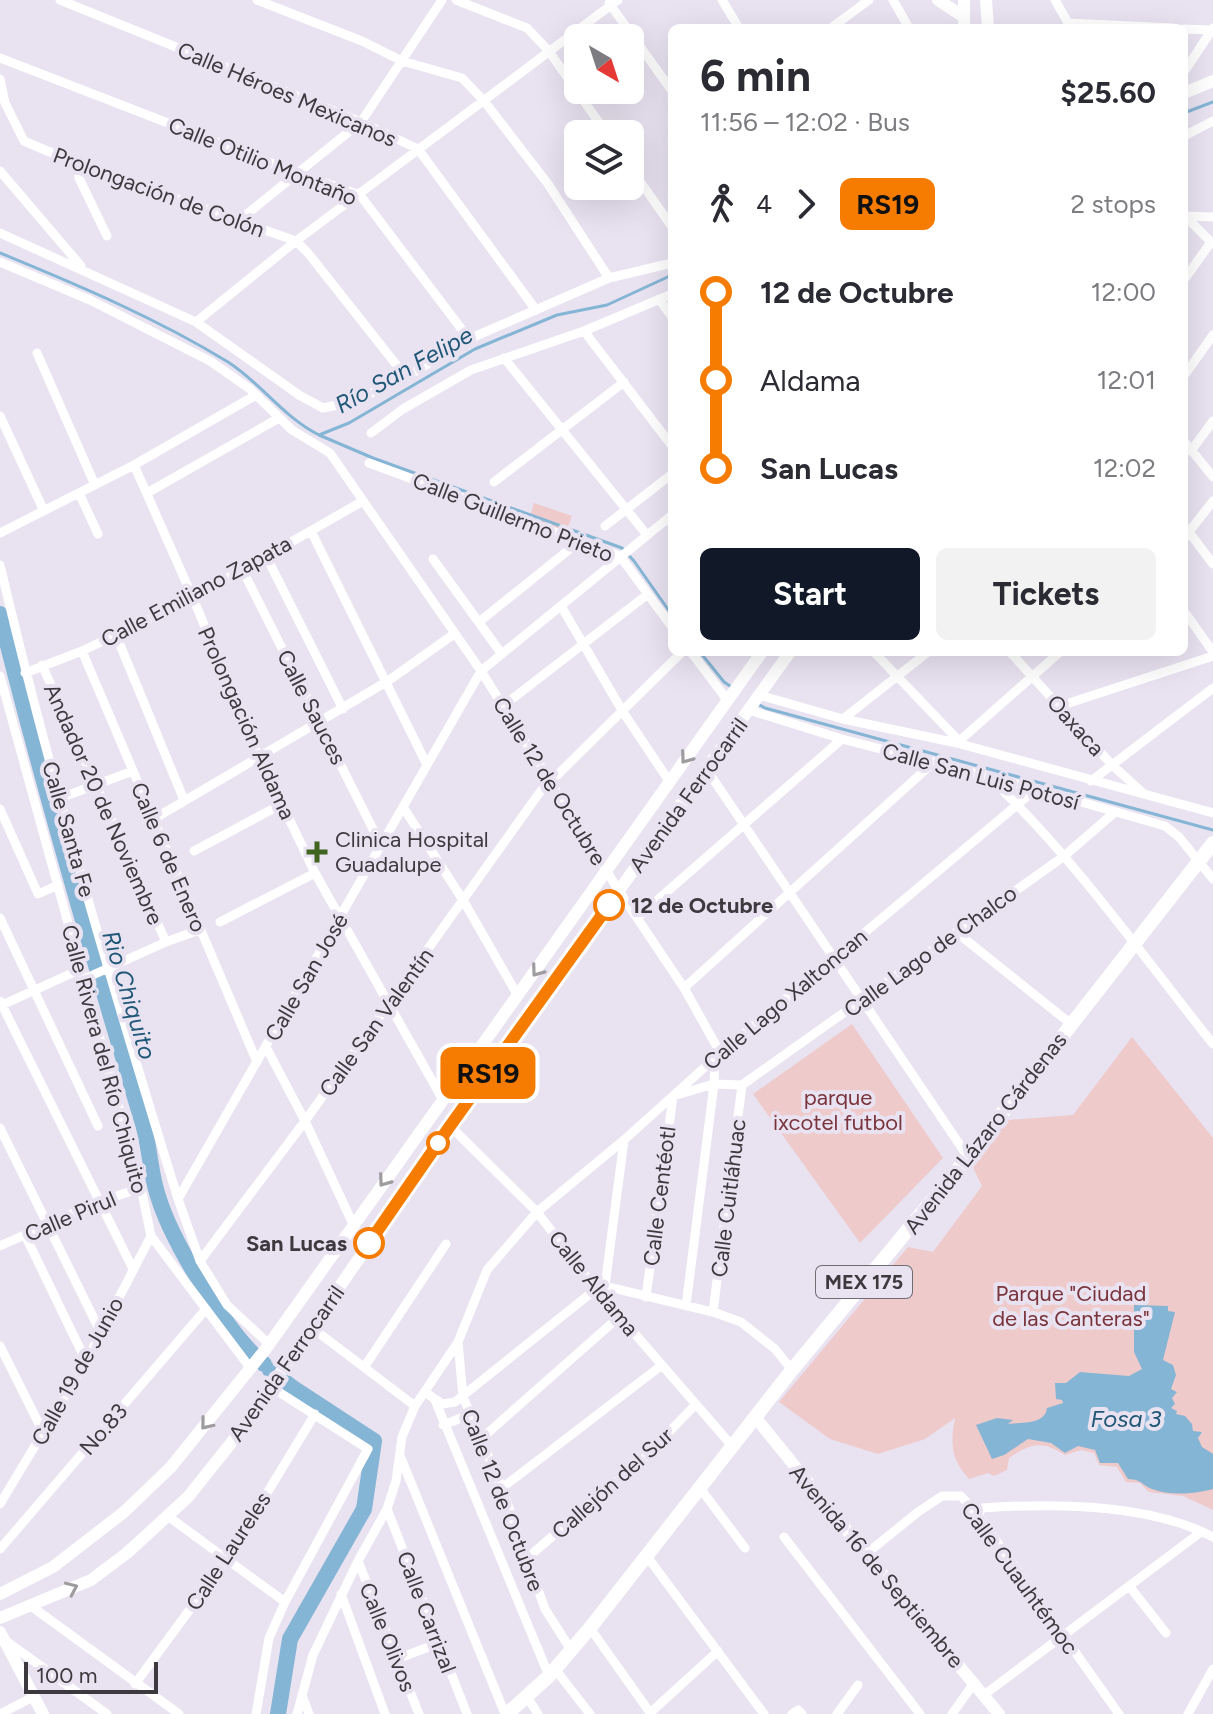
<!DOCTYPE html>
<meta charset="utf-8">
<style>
:root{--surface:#fff;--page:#f2f2f3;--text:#2b2b33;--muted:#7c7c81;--accent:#111827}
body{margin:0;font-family:Figtree,sans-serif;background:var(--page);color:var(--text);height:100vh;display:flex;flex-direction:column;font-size:30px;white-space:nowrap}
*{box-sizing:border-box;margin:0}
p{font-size:26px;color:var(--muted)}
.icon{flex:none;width:44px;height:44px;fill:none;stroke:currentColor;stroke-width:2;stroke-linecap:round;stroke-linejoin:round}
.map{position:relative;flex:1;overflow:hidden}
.side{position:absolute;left:668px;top:24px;width:520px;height:632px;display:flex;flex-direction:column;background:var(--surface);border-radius:12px;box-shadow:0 8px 32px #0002}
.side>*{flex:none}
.badge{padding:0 16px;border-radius:12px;font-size:28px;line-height:52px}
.needle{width:52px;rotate:141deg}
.tools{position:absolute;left:564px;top:24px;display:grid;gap:16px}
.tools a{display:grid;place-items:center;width:80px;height:80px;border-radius:12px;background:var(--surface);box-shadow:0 8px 32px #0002;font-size:40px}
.scale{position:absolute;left:24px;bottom:20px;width:134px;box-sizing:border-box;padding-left:8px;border:4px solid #3c393f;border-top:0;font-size:22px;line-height:28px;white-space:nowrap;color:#3c393f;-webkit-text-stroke:6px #e9e2f1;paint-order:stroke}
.map>.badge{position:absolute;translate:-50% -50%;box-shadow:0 0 0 4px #fff}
.legs{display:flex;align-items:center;gap:12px;height:88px;padding:0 32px;font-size:26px}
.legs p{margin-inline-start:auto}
.overview{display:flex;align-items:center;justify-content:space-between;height:136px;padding:0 32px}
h1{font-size:44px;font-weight:700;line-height:60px}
.action{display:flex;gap:16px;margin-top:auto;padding:16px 32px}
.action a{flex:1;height:92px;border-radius:12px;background:var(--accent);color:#fff;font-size:32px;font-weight:700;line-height:92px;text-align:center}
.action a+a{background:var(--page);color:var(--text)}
ul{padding:0 32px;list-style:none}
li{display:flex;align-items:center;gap:28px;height:88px;font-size:30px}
li i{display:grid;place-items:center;width:12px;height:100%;margin:0 10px;background:currentColor}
li i::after{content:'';width:20px;height:20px;margin:-10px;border:6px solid;border-radius:50%;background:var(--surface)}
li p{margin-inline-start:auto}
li:first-child i{background:linear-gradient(#0000 50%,currentColor 0)}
li:last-child i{background:linear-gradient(currentColor 50%,#0000 0)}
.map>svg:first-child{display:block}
</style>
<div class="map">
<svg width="1213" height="1714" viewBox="0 0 1213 1714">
<rect width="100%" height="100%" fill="#e9e2f1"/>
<path fill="#efcacb" d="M534,503l38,13 -6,16 -37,-12z
M852,1024l91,134 -83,85 -107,-149z
M1132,1037l81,101v372l-30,-14 -34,-4 -9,-9 -14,-1 -9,-15 -18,-2 -5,-12 -13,-3 -16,5c-23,-15 -34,-12 -56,3l-2,12 -13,6 -6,-3 -19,6c-18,-20 -19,-35 -14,-61l-30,21 -47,15 -48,-15 -51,-37 129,-155 25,5 49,-66 -14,-29 28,-36 77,-6z"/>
<path fill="#85b5d4" d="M1134,1305l34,1v5l7,1 -12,48 10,5 3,10 -5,14 6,3 -5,6 3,6 -4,4 6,3 -1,3 9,2 7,8 1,7 9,1 -4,6 4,9 11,7v35c-17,5 -44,7 -61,0 -12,-5 -9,-9 -24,-10l-10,-16h-18l-5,-13 -17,-4 -13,7 -14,-10 -23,-4 -24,16 -12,4 -16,-34 21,-7 16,2 -5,4c14,-2 37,1 39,-16l16,-5 -1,-3 -6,-1 -1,-16h11l14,-11 49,4 13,-7 -8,-17z"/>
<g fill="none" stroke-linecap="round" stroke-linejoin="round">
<path stroke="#85b5d4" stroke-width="3" d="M1184,113l29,-11
M0,253c78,32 156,65 228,109 33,21 55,55 91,73l30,-12 126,-74 82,-34 50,-10 65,-30
M319,435l54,23 249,90 12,13 38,54
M700,652l24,30 9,6
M758,704l7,4 448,122"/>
<path stroke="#85b5d4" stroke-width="16" d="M0,614c43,172 92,341 143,510 7,23 7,49 15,72 13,44 70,139 106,168
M270,1370l23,18 81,53 -10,68 -74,130 -12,75"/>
<path stroke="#fff" stroke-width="9" d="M60,0l301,122 57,27 118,161
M257,0l105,41 40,20 60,17 22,23 64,83 61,94
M456,0l71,28 21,22 59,84
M722,0l17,28
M893,0l16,28
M1055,0l13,23 105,5
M609,3l63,88
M831,28l38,-28
M1184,29l27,1
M0,58l297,115 63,22 109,144
M1184,72l29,-44
M0,79l5,24 19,38 54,23 218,77 12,12 98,124
M1184,136l29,-15
M78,164l1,14 28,58
M630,167l42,60
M0,171l81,95
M1184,215l29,29
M1184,216l29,1
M237,222l124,-100 81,-122
M0,233l196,89 103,73 24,13 29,-6 54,-25 63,-38 140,-61 63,-15
M0,262l90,38 120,61 40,28 42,41 38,23 151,218 138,220 65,97 37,66
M1184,280l27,-38
M659,299l13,18
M196,322l100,-81 322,-241
M584,331l88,115
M37,353l58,132
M504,358l143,177
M1184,376l29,-41
M0,416l43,93
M371,433l32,-24 68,-39 113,-39 88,-37
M1184,441l29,36
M1191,451l22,-30
M369,463l251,93 52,71
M134,465l59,133 66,160 23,46 33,69 128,227
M494,482l130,-100
M79,493l19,41
M147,493l132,-75
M605,526l67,-52
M311,531l116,234
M1189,532l24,32
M0,533l134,-68 122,-70
M1184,538l29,-37
M266,556l77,153
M433,559l68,94
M0,565c50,213 113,424 178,634l22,62 27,44 42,39
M242,569l139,276
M561,606l62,106 46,69
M1184,611l29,41
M479,622l102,-82
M116,635l68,165
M82,651l175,411
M691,652l37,49
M874,652l85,89
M1010,652l102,113 30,27
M42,665l124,277
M25,673l57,-22 111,-53 170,-97
M0,676l141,512 10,48 100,133
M759,695l84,24 114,24 256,70
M503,706l145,-112
M1060,706l153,-50
M749,710l93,29 194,50 129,37 14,11 34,42
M843,719l85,-67
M957,743l103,-91
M705,767l263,390
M992,780c83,79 150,175 221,264
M1091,781l122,-93
M60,798l73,-27
M403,807l60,93 55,96
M0,809l38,85 20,-9
M152,820l236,-139 66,-47
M194,851l88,-47
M638,917l204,-178
M0,918l98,208
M220,922l95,-49
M956,932l115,92
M84,979l82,-37 33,-12
M684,988l250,-226
M0,1001l133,268
M0,1006l81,-37
M266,1047l39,74 48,103
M742,1085l321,-228 52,-45
M450,1126l87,86 59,77 137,158
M0,1128l100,203
M178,1199l303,-528 191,-156
M25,1235l61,126
M0,1246l98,-44 43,-14
M200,1261l105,-140 235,-329 142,-140
M605,1286l19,-146
M646,1297l27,-201 41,-12 28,1
M686,1306l28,-222 1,-26
M713,1312l29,-227
M311,1327l104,79
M0,1346l44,88
M365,1366l81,-122
M425,1392l17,12 13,-2 141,-113 9,-3 108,26 28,10 34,27 17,21
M435,1400l114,276
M443,1425l26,-10
M482,1438l138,-122
M401,1458l104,256
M502,1488l160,-123
M700,1488l45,60
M0,1504l86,-143 65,-125
M387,1509l80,205
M978,1515l4,-7c71,-5 167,-5 231,29
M169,1517l116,85
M784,1537l136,177
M0,1549l206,-240
M866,1554l52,-42 24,-16h19l17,19 141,199
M646,1555l118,159
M526,1559l118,-101 52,-54
M358,1561l61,153
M1130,1587l36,46
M341,1594l44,120
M31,1606l148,108
M590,1628l61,86
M6,1641l101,73
M571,1650l-26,-41 -43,-121 -39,-91 -5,-55 29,-72 50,-58 87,-72 91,-82 321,-269
M397,1659l42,-16
M555,1669l35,45
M135,1684l92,-125 88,-145
M302,1695l7,19
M984,1695l217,-163
M527,1697l11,17
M650,1713l68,-62
M0,1714l33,-17
M256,1714l13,-76 16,-36 83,-153 -97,-62
M297,1714l16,-59 45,-94 29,-52 9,-28 6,-44 13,-31 43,-64
M792,1714l6,-4 4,4
M837,1714l21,-29
M952,1714l22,-31
M1188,1714l25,-45"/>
<path stroke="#fff" stroke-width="12" d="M938,0l26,17
M986,0l2,28
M964,28v-28
M1184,93l29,-12
M756,1418l110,136 133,160
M0,1594l53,-27 71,-55 47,-45 94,-117 497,-698
M0,1618l91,-38 36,-27 61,-56 51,-64 211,-307 340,-474
M0,1632l43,82"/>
<path stroke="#fff" stroke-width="14" d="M507,1714l42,-38 41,-48 202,-258 176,-213 245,-314"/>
</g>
<defs><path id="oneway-chevron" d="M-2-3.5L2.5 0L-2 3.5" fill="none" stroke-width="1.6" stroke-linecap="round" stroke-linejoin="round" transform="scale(2)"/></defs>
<g stroke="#9e9c9f">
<use href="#oneway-chevron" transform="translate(686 758) rotate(126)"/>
<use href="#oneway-chevron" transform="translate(537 971) rotate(126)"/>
<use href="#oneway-chevron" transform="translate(384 1181) rotate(126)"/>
<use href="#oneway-chevron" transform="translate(206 1424) rotate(129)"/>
<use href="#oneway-chevron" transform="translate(72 1588) rotate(-24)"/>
</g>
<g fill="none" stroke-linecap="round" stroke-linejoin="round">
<defs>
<path id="line-1" d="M369,1243l81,-117 159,-221"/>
</defs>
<use href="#line-1" stroke="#fff" stroke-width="18"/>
<use href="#line-1" stroke="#f57c00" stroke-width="12"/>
</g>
<path fill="#3f651e" stroke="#e9e2f1" stroke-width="3" d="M313 840h8v8h8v8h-8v8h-8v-8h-8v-8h8z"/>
<g fill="#fff" stroke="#f57c00" stroke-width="4">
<circle cx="609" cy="905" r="14"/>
<circle cx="438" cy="1143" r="10"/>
<circle cx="369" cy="1243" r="14"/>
</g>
<g text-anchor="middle" stroke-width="8" stroke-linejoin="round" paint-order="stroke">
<rect fill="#e9e2f1" stroke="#706c74" stroke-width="2" x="816" y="1266" width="96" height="32" rx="6"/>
<g font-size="20" font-weight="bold" fill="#3c393f">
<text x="864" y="1289">MEX 175</text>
</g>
<g font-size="22" fill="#3c393f" stroke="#e9e2f1">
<text transform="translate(287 94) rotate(23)" y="8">Calle Héroes Mexicanos</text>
<text transform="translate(263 161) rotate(22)" y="8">Calle Otilio Montaño</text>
<text transform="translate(159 192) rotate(20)" y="8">Prolongación de Colón</text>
<text transform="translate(513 517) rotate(21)" y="8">Calle Guillermo Prieto</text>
<text transform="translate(196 591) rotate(-28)" y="8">Calle Emiliano Zapata</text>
<text transform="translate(312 707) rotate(63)" y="8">Calle Sauces</text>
<text transform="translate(247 723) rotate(66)" y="8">Prolongación Aldama</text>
<text transform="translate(1076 725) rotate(48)" y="8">Oaxaca</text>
<text transform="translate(981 776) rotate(15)" y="8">Calle San Luis Potosí</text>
<text transform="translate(550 781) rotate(58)" y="8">Calle 12 de Octubre</text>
<text transform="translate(688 795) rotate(-54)" y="8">Avenida Ferrocarril</text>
<text transform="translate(104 804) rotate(66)" y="8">Andador 20 de Noviembre</text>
<text transform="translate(69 829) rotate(74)" y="8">Calle Santa Fe</text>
<text transform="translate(169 857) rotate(67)" y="8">Calle 6 de Enero</text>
<text transform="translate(930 951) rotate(-36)" y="8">Calle Lago de Chalco</text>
<text transform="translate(306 977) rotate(-60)" y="8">Calle San José</text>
<text transform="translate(785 999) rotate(-40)" y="8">Calle Lago Xaltoncan</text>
<text transform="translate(376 1022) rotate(-54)" y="8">Calle San Valentín</text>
<text transform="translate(105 1059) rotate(75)" y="8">Calle Rivera del Río Chiquito</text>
<text transform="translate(985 1133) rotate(-52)" y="8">Avenida Lázaro Cárdenas</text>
<text transform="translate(659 1196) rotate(-83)" y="8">Calle Centéotl</text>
<text transform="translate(728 1198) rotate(-83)" y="8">Calle Cuitláhuac</text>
<text transform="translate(70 1216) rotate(-23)" y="8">Calle Pirul</text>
<text transform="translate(594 1283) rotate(51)" y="8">Calle Aldama</text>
<text transform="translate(286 1363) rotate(-55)" y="8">Avenida Ferrocarril</text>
<text transform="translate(77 1371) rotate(-61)" y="8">Calle 19 de Junio</text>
<text transform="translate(103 1429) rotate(-49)" y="8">No.83</text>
<text transform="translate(612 1483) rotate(-42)" y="8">Callejón del Sur</text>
<text transform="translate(503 1500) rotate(69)" y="8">Calle 12 de Octubre</text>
<text transform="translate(228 1551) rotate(-57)" y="8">Calle Laureles</text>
<text transform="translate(877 1566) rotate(50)" y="8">Avenida 16 de Septiembre</text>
<text transform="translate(1020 1578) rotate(54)" y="8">Calle Cuauhtémoc</text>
<text transform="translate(427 1612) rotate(69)" y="8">Calle Carrizal</text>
<text transform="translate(388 1637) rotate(68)" y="8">Calle Olivos</text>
</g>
<g font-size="22" fill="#3c393f" stroke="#e9e2f1" text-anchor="start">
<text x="335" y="847">Clinica Hospital<tspan x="335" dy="25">Guadalupe</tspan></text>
</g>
<g font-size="22" font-weight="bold" fill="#3c393f" stroke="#e9e2f1" text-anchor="start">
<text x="631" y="913">12 de Octubre</text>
<text x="347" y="1251" text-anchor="end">San Lucas</text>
</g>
<g font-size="22" fill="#79333a" stroke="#e9e2f1">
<text x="838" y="1105">parque<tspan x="838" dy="25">ixcotel futbol</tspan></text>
<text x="1071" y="1301">Parque "Ciudad<tspan x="1071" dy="25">de las Canteras"</tspan></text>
</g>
<g font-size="24" font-style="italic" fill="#1f5777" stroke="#e9e2f1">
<text transform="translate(404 370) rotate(-29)" y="8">Río San Felipe</text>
<text transform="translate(129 995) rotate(73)" y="8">Rio Chiquito</text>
<text x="1126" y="1427">Fosa 3</text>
</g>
</g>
</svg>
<div class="tools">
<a><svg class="needle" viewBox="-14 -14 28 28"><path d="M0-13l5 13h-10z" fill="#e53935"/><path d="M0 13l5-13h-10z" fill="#7c7c81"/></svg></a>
<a><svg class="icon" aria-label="layers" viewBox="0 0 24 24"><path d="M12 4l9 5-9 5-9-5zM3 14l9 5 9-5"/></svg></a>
</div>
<div class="scale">100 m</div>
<b class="badge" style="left:488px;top:1073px;background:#f57c00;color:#111">RS19</b>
<section class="side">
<div class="overview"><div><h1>6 min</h1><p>11:56 – 12:02 · Bus</p></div><b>$25.60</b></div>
<div class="legs"><svg class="icon" aria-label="walk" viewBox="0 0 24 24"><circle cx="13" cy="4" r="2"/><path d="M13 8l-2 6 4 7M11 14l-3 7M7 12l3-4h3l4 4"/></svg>4<svg class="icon" aria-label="forward" viewBox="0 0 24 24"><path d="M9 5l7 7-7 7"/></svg><b class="badge" style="background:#f57c00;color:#111">RS19</b><p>2 stops</p></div>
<ul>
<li><i style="color:#f57c00"></i><b>12 de Octubre</b><p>12:00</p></li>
<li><i style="color:#f57c00"></i><span>Aldama</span><p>12:01</p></li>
<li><i style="color:#f57c00"></i><b>San Lucas</b><p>12:02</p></li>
</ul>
<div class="action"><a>Start</a><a>Tickets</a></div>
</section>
</div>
